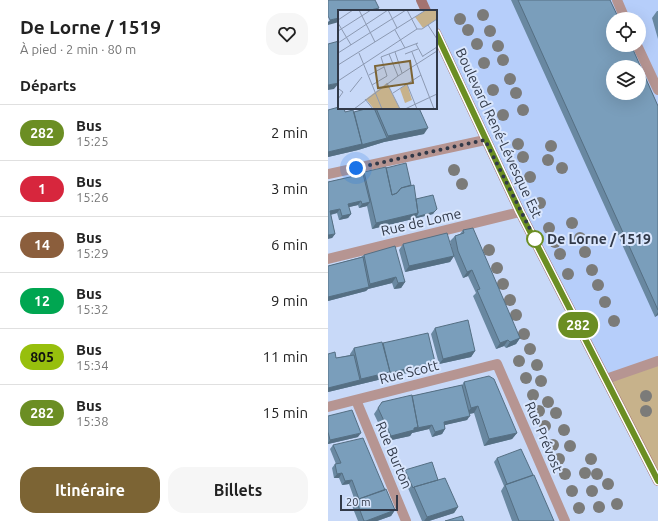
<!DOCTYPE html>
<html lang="fr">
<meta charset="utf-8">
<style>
:root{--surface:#fff;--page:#f6f6f6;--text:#222;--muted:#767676;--line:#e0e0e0;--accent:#7c6434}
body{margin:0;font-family:Ubuntu,sans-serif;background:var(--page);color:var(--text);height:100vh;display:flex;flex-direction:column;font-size:15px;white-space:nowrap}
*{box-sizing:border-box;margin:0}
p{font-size:13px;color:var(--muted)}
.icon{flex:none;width:22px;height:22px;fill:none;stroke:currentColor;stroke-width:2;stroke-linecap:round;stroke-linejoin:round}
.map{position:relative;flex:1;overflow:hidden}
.panel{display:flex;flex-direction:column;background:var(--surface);width:328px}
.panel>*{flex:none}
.badge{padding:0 8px;border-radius:13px;font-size:14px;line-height:26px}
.fabs{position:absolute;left:278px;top:12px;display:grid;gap:8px}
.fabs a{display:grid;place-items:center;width:40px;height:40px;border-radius:50%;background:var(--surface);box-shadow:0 4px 16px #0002;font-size:20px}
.scale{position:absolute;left:12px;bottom:10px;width:58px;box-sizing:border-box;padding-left:4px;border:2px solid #313948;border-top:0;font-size:11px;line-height:14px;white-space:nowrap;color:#313948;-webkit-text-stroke:3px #d9e6fd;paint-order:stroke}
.you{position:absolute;width:20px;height:20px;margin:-10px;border:3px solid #fff;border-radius:50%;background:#1a73e8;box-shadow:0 0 0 6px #1a73e833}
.map>.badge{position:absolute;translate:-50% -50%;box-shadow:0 0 0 2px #fff}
h2{padding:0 20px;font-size:15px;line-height:36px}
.round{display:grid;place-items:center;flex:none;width:42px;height:42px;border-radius:16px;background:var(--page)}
.summary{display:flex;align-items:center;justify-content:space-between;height:68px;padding:0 20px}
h1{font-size:19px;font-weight:600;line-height:30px}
.button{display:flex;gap:8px;margin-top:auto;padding:8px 20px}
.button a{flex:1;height:46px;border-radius:16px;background:var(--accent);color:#fff;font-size:16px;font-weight:600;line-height:46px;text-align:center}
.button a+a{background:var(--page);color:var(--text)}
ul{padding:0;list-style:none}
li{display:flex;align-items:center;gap:12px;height:56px;padding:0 20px;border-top:1px solid var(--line)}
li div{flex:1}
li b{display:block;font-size:15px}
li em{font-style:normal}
li .badge{min-width:44px;font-weight:700;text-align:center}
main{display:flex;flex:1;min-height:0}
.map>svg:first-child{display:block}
</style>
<main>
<section class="panel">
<div class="summary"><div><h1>De Lorne / 1519</h1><p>À pied · 2 min · 80 m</p></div><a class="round"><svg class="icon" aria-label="heart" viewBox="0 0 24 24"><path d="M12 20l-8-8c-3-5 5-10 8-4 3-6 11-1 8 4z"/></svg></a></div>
<h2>Départs</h2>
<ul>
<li><span class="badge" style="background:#6b8e23;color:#fff">282</span><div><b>Bus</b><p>15:25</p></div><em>2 min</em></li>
<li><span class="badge" style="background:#d7263d;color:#fff">1</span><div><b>Bus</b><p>15:26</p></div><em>3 min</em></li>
<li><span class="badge" style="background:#8b5e3c;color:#fff">14</span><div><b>Bus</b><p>15:29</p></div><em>6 min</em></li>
<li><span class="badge" style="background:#00a651;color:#fff">12</span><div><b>Bus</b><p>15:32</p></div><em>9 min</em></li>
<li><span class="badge" style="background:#97bf0d;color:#111">805</span><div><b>Bus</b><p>15:34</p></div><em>11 min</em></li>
<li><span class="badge" style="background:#6b8e23;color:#fff">282</span><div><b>Bus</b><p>15:38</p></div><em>15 min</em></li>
</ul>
<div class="button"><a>Itinéraire</a><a>Billets</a></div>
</section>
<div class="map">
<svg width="330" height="521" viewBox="0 0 330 521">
<rect width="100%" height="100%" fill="#c8d9f8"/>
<path fill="#b6cefa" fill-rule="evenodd" d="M93,0h237v361l-52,18 -170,-346v-22h-10zM285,19h26v26h-26zM285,67h26v26h-26z"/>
<path fill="#c7b28b" d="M330,361v120l-52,-102z"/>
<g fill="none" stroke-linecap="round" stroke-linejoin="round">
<path stroke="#b69592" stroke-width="10" d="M289,0l8,19
M309,45l21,45
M0,174l157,-34
M0,259l192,-47
M278,379l52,-18
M28,400l50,121
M0,407l169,-43 68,157"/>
<path stroke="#a37370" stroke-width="10" d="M93,0l5,11
M108,33l84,179 138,269"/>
</g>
<g fill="#7b7b79">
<circle cx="155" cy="15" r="6"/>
<circle cx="132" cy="19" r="6"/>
<circle cx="140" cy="30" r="6"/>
<circle cx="162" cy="31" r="6"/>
<circle cx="149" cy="44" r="6"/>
<circle cx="170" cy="46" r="6"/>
<circle cx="175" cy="60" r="6"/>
<circle cx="156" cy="63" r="6"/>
<circle cx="182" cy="79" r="6"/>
<circle cx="165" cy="90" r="6"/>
<circle cx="188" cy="93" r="6"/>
<circle cx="195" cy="110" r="6"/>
<circle cx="175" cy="115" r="6"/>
<circle cx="190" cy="144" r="6"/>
<circle cx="223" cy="146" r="6"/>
<circle cx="195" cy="157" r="6"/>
<circle cx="220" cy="160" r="6"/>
<circle cx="234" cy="168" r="6"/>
<circle cx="126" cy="170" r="6"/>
<circle cx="202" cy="177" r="6"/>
<circle cx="134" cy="184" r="6"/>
<circle cx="212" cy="203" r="6"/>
<circle cx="244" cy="223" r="6"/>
<circle cx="221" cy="228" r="6"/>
<circle cx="252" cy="238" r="6"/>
<circle cx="227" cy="242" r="6"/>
<circle cx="161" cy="250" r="6"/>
<circle cx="257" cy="252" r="6"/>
<circle cx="232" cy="254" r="6"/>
<circle cx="169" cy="268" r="6"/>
<circle cx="264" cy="270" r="6"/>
<circle cx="240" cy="274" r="6"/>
<circle cx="175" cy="284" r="6"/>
<circle cx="270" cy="285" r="6"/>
<circle cx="182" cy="300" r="6"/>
<circle cx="277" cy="302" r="6"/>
<circle cx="188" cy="315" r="6"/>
<circle cx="286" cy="321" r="6"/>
<circle cx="196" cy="334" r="6"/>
<circle cx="202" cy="349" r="6"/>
<circle cx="191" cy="361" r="6"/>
<circle cx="209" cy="365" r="6"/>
<circle cx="198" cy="378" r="6"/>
<circle cx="213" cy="381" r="6"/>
<circle cx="205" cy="395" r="6"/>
<circle cx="318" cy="396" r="6"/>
<circle cx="220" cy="402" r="6"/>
<circle cx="211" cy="411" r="6"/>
<circle cx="318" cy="411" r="6"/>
<circle cx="228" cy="413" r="6"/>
<circle cx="217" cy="426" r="6"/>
<circle cx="236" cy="430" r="6"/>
<circle cx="225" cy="445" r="6"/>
<circle cx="242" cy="446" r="6"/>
<circle cx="231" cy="459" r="6"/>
<circle cx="263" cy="459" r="6"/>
<circle cx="257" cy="473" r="6"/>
<circle cx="237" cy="474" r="6"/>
<circle cx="269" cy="474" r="6"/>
<circle cx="280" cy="484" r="6"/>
<circle cx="244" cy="491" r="6"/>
<circle cx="264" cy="491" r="6"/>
<circle cx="289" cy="504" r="6"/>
<circle cx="271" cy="507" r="6"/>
<circle cx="251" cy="508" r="6"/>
</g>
<path fill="#6988a1" d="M183,0h99l48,106v209l-3,2z
M329,11h1v28l-6,-21z
M41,108h50l5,26 -40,8 -26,8 -30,7v-47l17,2h9z
M58,168l25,17 5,14 21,10 -4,5 -61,15 -5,-23 -8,2 -1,-3 -9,2 2,7 -3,4 -9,2 -2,-7 -6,2 4,19 -3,4 -4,-56 35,-8 1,-2z
M135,230l57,108 -4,6 -10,4 -2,-2 -8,3 -23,-53 3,-3 -8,-17 -5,2 -9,-21 -4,-16 5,-5 5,-2z
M75,244l51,12 -4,6 -45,10 -6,-22z
M36,255l41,27 -4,6 -7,1 -2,-6 -24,6 -2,2 -38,10v-35l33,-9z
M107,328l40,23 -4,6 -32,7 -8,-30z
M55,343l49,24 -104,25v-38l8,4 14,-3v-1l4,-6z
M136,382l53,51 -5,6 -28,7 -10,-33 -4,1 -3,6 -23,5 1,4 -3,5 -10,3 -3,-8 -17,4 -2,3 -23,5 -13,-27 8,-12 30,-6 50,-11z
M0,416l30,21 -30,7z
M5,445l52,45 10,20 -4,6 -14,5h-19l-6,-15 3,-5 -6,-17 -7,1 -3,-7h-5l-2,-10 3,-4h1l-6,-15z
M169,458l57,63h-42l-11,-30 3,-5 -10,-24z
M77,470l33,10 20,27 -4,6 -25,8h-7l-20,-47z"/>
<path fill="#556f83" d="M51,8l-3,3h-10z
M11,18v4l-11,3v-3l2,-2z
M11,83l-5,6 -6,1v-5z
M100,128l-4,6 -40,8 -26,8 -30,7v-5l59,-14 1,-2z
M33,201l-3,4 -13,3 3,-4z
M42,202l-3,4 -8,2 3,-4z
M12,209l-3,4 -9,2 2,-4z
M106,212l-1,2 -61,15 4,-6 42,-10z
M23,214l-3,4 -9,2 3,-4z
M7,234l-3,4 -4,1v-4z
M126,256l-4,6 -45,10 4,-6z
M144,270l-4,6 -5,2 4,-6z
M68,277l-4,6 -24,6 -2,2 -38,10v-4l39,-10 3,-3z
M77,282l-4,6 -7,1 4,-6z
M330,312v3l-3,2z
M192,338l-4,6 -10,4 4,-6z
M180,340l-4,6 -8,3 4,-6z
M147,351l-4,6 -32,7 4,-5z
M107,362l-3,5 -104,25v-4l32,-8 1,-1 29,-7z
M150,406l-4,7 -8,1 5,-6z
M142,416l-3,4 -26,6 3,-4z
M104,425l-3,4 -17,4 -2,3 -23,5 4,-5 23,-8z
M117,429l-3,5 -10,3 3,-5z
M33,433l-3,4 -30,7v-1l2,-3z
M189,433l-5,6 -28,7 5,-7z
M14,473l-3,5h-5l3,-4z
M24,480l-3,4 -7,1 3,-4z
M130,507l-4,6 -25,8h-5l3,-4z
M67,510l-4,6 -14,5h-11z"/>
<path fill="#7a9ebb" stroke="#556f83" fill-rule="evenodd" d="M0,0h47l4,8 -13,3h-27v7l-9,2 -2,-4z
M190,0h92l9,19h-6v26h18l27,61v204zM285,67h26v26h-26z
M11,41v36h-1l1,6 -11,2v-41z
M11,107v1h5l1,4 8,-2 9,34 -34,8v-42z
M41,108h5l13,30 -26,7 1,-1 -8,-32z
M48,108h43l9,20 -40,8z
M78,163l5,22 -10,3 -4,5 -5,2 -6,-27z
M58,167l6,28 5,-2 4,-5 13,-3 4,28 -42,10 -12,-51z
M35,174l7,28 -8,2 -1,-3 -13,3 3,10 -9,2 -2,-7 -10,2 5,23 -7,1v-53z
M105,195l4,14 -3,3 -18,5 2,-4 -2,-14z
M145,228l47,110 -10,4 -2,-2 -8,3 -23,-53 3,-1 -8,-19 -5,2 -9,-21 -3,-15 9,-3 -1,-3z
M119,233l7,23 -45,10 -6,-22z
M67,246l10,36 -7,1 -2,-6 -26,7 -6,-29z
M35,257l6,30 -41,10v-31z
M140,320l7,31 -32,8 -8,-31z
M100,333l7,29 -46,11 1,-1 -7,-29z
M54,342l8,30 -29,7 -7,-31z
M7,352l1,6 18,-3 6,25 -32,8v-34z
M161,376l5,3 23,54 -28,6 -11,-33 -7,2 -7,-26z
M134,385l8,31 -26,6 1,7 -10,3 -3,-7 -15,3 1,-1 -6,-31z
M84,395l6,32 -4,1v2l-23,6 -13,-28 4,-6z
M24,410l9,23 -31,7 -2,-8v-16z
M35,438l22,52 -26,9 -7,-19 -7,1 -3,-8 -5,1 -2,-10 6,-1 -8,-18z
M193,449l12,26 -26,9 -10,-26z
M104,462l6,18 -24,7 -1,1 -8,-18z
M206,475l20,46h-35l-14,-36z
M117,478l13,29 -31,10 -13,-30z
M58,489l9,21 -29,11h-2l-8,-21z
M134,516l2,5h-19z"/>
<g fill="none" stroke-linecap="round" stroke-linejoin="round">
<defs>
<path id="line" d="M108,33l84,179 138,269"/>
</defs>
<use href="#line" stroke="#fff" stroke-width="9"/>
<use href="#line" stroke="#6b8e23" stroke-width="6"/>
<path stroke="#313948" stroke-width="4" stroke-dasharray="0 7.2" d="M28,168l129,-28 50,99"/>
</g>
<circle fill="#fff" stroke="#6b8e23" stroke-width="2" cx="207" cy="239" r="8"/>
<g text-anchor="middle" stroke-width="4" stroke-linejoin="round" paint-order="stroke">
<g font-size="14" fill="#313948" stroke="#d9e6fd">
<text transform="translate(171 133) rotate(65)" y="5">Boulevard René-Lévesque Est</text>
<text transform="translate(93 222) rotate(-13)" y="5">Rue de Lome</text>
<text transform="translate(81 372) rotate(-14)" y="5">Rue Scott</text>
<text transform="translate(216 437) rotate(67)" y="5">Rue Prévost</text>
<text transform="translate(66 455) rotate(67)" y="5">Rue Burton</text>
</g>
<g font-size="14" font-weight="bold" fill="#313948" stroke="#d9e6fd" text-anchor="start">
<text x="219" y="244">De Lorne / 1519</text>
</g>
</g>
<g transform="translate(10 10)">
<rect width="99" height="99" fill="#c8d9f8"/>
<path d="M88,0h11v9l-14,9 -8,-11zM49,73l13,26h-26l-8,-10zM69,74l5,16 -7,3 -5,-14z" fill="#c7b28b"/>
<path fill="none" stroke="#8c99b2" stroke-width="1" d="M21,0l16,32M50,0l9,18M69,0l10,19M0,10l15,-10M0,13l13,22M90,15l9,14M79,19h5l15,-10M57,20l10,18M0,21l33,-21M0,33l50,-33M78,34l7,13M57,42l7,21M74,42l22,57M0,43l68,-43M21,43l23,56M51,44l9,22M67,44l13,-5M85,46l14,-9M0,55l88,-55M31,65l15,-8M0,71l79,-52M49,73l13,26M69,74l10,25M34,75l15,-9 -6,-19 37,-14M12,82l12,-15M55,83l28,-18M0,89l5,-7 -4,-3M27,89l8,10M16,99l44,-33 39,-25M67,99l32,-15"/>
<path fill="#7c6434" fill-opacity="0.15" stroke="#7c6434" stroke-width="2" d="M72,51l3,22 -35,5 -3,-22z"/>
<rect width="99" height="99" fill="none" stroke="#313948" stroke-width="2"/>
</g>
</svg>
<div class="fabs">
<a><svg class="icon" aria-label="locate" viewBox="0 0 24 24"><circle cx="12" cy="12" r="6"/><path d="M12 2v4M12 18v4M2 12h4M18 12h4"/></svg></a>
<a><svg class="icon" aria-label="layers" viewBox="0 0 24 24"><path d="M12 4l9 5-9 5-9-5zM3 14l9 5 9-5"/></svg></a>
</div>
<div class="scale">20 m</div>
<div class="you" style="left:28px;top:168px"></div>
<b class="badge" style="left:250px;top:325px;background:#6b8e23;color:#fff">282</b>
</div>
</main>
